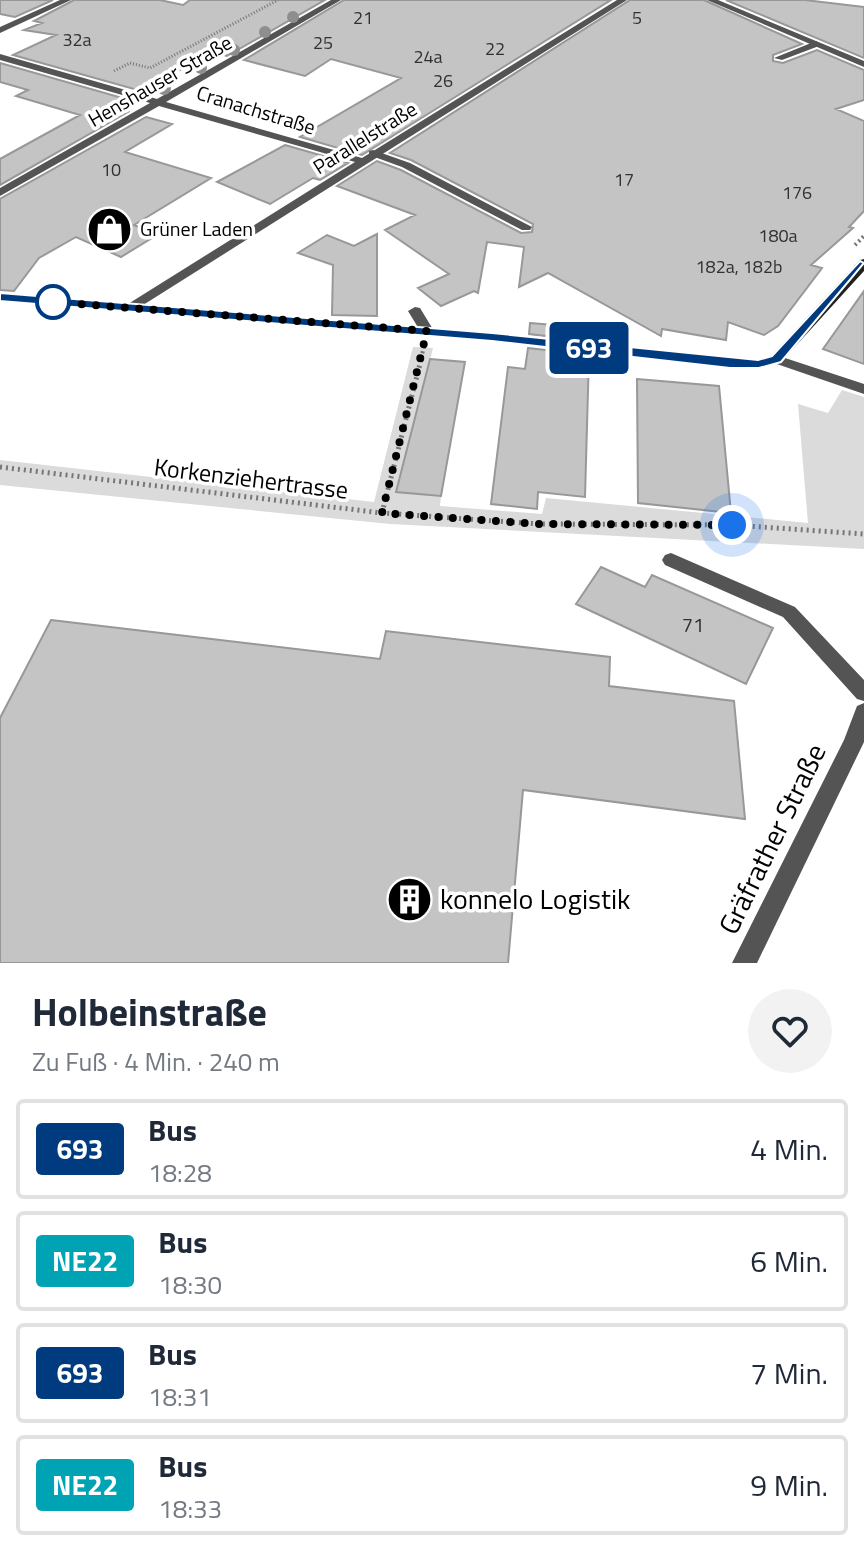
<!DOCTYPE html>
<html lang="de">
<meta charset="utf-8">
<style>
:root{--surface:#fff;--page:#f2f2f3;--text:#1f2937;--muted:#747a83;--line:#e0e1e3}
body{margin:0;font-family:"Titillium Web",sans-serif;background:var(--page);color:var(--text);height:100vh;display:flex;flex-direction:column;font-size:30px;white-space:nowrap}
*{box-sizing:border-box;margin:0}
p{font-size:26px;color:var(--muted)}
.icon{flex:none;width:44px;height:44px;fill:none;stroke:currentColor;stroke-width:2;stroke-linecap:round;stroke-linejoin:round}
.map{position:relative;height:963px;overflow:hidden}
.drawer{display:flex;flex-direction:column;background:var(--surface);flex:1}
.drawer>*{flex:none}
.badge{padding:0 16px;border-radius:6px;font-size:28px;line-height:52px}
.you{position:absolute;width:40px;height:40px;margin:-20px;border:6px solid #fff;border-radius:50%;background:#1a73e8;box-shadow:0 0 0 12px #1a73e833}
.map>.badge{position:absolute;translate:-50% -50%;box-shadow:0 0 0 4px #fff}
.round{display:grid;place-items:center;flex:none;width:84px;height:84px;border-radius:42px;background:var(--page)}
.overview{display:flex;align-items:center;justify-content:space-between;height:136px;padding:0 32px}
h1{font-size:38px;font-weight:700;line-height:60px}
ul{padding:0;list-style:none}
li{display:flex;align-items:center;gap:24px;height:100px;margin:0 16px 12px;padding:0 16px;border:4px solid var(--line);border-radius:8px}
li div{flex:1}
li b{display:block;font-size:30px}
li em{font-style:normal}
li .badge{min-width:88px;font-weight:700;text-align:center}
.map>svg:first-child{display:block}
</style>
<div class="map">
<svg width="864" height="963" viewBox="0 0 864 963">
<rect width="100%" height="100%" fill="#fff"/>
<path fill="#dbdbdb" d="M413,347l20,1 -36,144 44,4 -1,10 102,8 4,-16 262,25 -10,-119 30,9 14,-23 22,7v152l-474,-25 -390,-39v-25l374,42z"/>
<path fill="#c4c4c4" stroke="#989898" stroke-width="2" d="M0,0h53l-38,17 -15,-3z
M74,0h86l23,5 7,-5h135l-98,56 -14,-4 -72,39 -128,-36 43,-20 -32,-5 18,-7 -8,-2z
M344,0h267l-249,155 -62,-18 101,-59 -70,-19 -26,17 -61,-16z
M630,0h74l98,44 -29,11v6l10,2 34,-13 47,20v30l-28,9 28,12v90l-15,16 4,1 -42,37 11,3 -44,58 -14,9 -36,-13 -2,18 -64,-11 -1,7 -113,-63 -29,14 5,-40 -37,-5 -9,51 -4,-2 -33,15 -23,-18 31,-14 -64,-44 30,-15 -78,-29 40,-25 24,9 120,63 11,-1 1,-8 -122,-64 -21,-7z
M726,0h79l59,7v51z
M0,63l126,36 -15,9 17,4 -128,73v-26l80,-44 -64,-19 12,-6 -28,-8z
M146,117l26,7 -47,28 86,26 -77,47 23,10 -36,22 -45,-20 -37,21 -25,33 -14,-1v-91z
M285,145l63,18 -28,17 -7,-2 -43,26 -53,-22z
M377,234v82l-45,-1 1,-50 -35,-12 29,-18 27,11z
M864,291v73l-41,-15z
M530,323l60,5 -1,13 -60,-7z
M528,348l61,7 -4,142 -47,-5 -1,17 -46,-5 17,-137 17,2z
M430,359l35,3 -24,134 -45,-4z
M637,379l82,7 12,127 -93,-10z
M601,567l44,20 7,-12 121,53 -27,56 -170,-80z
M51,620l329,39 6,-28 224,26 -1,29 125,15 11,118 -222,-29 -15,173h-508v-245z"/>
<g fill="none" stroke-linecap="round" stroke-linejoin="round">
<path stroke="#767676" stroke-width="3" stroke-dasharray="1 2" stroke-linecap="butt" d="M114,71l16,-8 20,5 128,-68"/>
<path stroke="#767676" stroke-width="4" stroke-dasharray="2 3" stroke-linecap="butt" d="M855,245l9,-9
M421,358l3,-11"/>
<path stroke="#767676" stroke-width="5" stroke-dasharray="2 4" stroke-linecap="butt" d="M0,467l382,46 157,11 193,1 132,9
M382,513l40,-157"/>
<path fill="#545454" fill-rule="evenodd" d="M816,41l4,3 -1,2 -37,14 -8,-2z
M373,150l37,13 122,64 -2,3h-8l-120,-63 -33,-12v-4z
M415,307l5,1 14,23 -2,3 -5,1 -5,-1 -14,-23z
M776,355l88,29v10l-93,-32 -2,-3 2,-3z
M671,553l124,54 69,73v21l-7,-2 -74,-82 -118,-52 -3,-5 3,-5z"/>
<path fill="#545454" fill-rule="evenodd" d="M60,0h11l-71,33v-6z
M331,0h10l-175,102 196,56 255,-158h10l-495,312h-10l-2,-3 235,-147 -196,-56 -159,90v-8l150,-85 -150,-43v-6l157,45z
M707,0h11l146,61v6z
M864,703v39l-107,221h-25l112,-223 13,-34z"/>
<path fill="#212121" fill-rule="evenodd" d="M864,259v12l-83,91 -22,6h-29l-238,-27 -492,-40v-8l492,40 238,27h28l13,-4 89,-96z"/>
</g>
<g fill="#8e8e8e">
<circle cx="293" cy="17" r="6"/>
<circle cx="265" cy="32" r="6"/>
<circle cx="234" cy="50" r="6"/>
<circle cx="201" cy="68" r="6"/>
<circle cx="164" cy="88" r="7"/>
</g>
<path fill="#003b80" stroke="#fff" stroke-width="2" d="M860,261l4,2 -83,99 -22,6h-29l-238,-27 -492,-40v-8l492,40 266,27 14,-4z"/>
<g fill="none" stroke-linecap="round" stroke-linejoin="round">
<path stroke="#000" stroke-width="8" stroke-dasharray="0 14.4" d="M53,302l374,29 -45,182 157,11 193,1"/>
</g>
<defs>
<symbol id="shop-disc" viewBox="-11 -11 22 22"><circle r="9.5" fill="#000" stroke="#fff"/><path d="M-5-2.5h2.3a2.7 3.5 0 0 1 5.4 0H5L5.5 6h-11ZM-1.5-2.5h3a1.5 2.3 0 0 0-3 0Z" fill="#fff"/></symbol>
<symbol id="building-disc" viewBox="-11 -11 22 22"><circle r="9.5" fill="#000" stroke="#fff"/><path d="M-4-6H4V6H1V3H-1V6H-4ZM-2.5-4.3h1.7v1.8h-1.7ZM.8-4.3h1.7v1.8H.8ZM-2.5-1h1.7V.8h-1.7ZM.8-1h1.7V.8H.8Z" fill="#fff"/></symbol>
</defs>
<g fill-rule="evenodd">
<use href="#shop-disc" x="84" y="204" width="51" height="51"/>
<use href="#building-disc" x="384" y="874" width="51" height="51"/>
</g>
<circle fill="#fff" stroke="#003b80" stroke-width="4" cx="53" cy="302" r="16"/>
<g text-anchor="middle" stroke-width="7" stroke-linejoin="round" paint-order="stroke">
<g font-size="18" fill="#313131">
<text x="363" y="24">21</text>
<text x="637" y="24">5</text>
<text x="77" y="46">32a</text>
<text x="323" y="49">25</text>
<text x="495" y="55">22</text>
<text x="428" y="63">24a</text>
<text x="443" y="87">26</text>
<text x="111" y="176">10</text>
<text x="624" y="186">17</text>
<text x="797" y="199">176</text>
<text x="778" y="242">180a</text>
<text x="739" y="273">182a, 182b</text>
</g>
<g font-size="20" fill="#000" stroke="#fff">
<text transform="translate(160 81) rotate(-30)" y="7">Henshauser Straße</text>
<text transform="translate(256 110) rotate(17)" y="7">Cranachstraße</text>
<text transform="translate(365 138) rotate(-32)" y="7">Parallelstraße</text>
</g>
<g font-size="20" fill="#000" stroke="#fff" text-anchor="start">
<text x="140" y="236">Grüner Laden</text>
</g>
<g font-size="20" fill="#313131">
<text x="693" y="632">71</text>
</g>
<g font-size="24" fill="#000" stroke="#fff">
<text transform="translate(251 479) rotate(7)" y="8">Korkenziehertrasse</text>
</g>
<g font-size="28" fill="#000" stroke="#fff">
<text transform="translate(772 839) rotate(-64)" y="10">Gräfrather Straße</text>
</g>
<g font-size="28" fill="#000" stroke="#fff" text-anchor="start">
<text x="440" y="909">konnelo Logistik</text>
</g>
</g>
</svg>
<div class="you" style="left:732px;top:525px"></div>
<b class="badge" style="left:589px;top:348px;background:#003b80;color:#fff">693</b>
</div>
<section class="drawer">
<div class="overview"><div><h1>Holbeinstraße</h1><p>Zu Fuß · 4 Min. · 240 m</p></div><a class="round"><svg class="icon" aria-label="heart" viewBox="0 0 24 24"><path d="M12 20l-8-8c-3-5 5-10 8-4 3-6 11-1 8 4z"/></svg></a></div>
<ul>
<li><span class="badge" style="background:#003b80;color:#fff">693</span><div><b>Bus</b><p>18:28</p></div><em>4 Min.</em></li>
<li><span class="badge" style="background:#00a3b4;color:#fff">NE22</span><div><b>Bus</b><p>18:30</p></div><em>6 Min.</em></li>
<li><span class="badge" style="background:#003b80;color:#fff">693</span><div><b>Bus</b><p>18:31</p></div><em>7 Min.</em></li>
<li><span class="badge" style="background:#00a3b4;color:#fff">NE22</span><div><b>Bus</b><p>18:33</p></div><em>9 Min.</em></li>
</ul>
</section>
